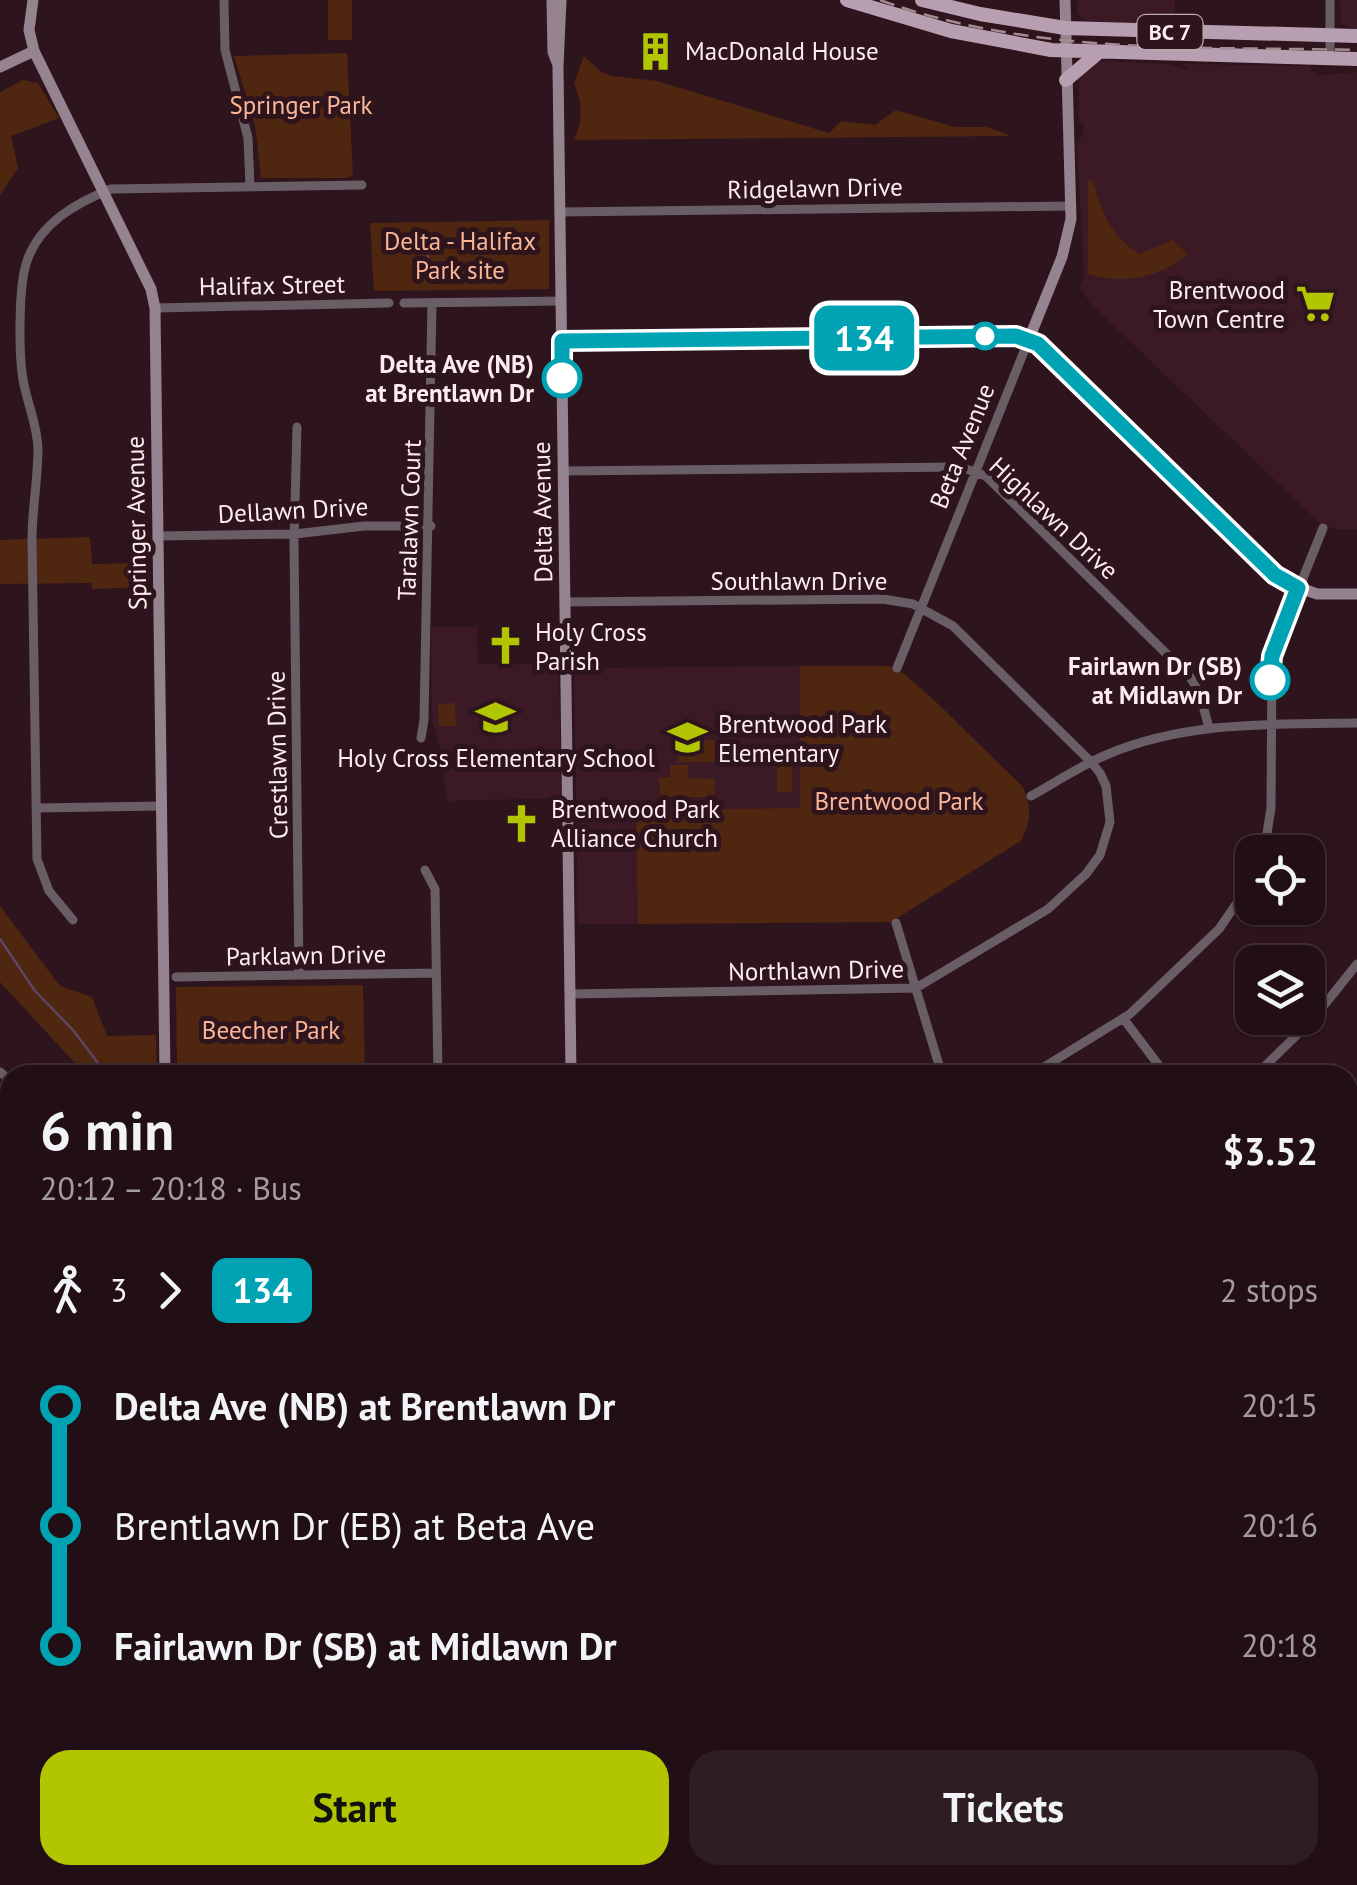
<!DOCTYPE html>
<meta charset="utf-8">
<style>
:root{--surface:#220f16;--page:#2e1d23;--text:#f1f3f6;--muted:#a29ca1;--line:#3f2f35;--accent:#b1c500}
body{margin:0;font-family:"PT Sans",sans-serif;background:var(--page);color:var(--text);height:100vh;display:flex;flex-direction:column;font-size:38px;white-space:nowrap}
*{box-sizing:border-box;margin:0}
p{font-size:32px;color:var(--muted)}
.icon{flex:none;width:55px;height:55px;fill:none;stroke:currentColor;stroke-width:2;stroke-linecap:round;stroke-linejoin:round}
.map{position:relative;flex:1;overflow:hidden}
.drawer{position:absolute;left:0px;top:1065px;width:1358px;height:820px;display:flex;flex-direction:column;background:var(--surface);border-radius:30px 30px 0 0;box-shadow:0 2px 8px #0004,0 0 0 2px var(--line)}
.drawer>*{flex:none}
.badge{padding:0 20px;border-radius:15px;font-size:35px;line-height:65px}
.controls{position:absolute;left:1235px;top:835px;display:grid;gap:20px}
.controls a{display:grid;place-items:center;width:90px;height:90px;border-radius:20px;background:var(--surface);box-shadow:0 2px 8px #0004,0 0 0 2px var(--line);font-size:50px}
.map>.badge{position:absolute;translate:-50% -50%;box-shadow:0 0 0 5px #fff}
.legs{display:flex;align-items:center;gap:15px;height:110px;padding:0 40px;font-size:32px}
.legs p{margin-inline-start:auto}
.overview{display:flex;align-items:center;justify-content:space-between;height:170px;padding:0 40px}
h1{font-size:55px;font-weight:700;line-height:75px}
.cta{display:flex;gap:20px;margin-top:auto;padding:20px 40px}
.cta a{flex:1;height:115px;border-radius:30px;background:var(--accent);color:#111;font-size:40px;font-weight:700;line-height:115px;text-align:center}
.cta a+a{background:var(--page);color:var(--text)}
ul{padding:0 40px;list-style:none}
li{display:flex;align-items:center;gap:35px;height:120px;font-size:38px}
li i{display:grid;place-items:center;width:15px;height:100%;margin:0 12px;background:currentColor}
li i::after{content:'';width:25px;height:25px;margin:-12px;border:8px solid;border-radius:50%;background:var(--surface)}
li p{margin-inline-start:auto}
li:first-child i{background:linear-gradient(#0000 50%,currentColor 0)}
li:last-child i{background:linear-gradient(currentColor 50%,#0000 0)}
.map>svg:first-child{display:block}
</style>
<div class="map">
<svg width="1357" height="1885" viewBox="0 0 1357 1885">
<rect width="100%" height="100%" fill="#2e141d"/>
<path fill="#3b1a26" d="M1077,0h98v25l-89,-4 -9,-8z
M1340,0h17v30l-16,-6z
M1102,61l66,3 20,6v-3l-6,-3 128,2 1,4 10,5 36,-3v457h-22l-13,-4 -232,-222 -10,-15 4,-11 -7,-134 6,-8 1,-10 -5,-5v-41l15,-16z
M431,627h46l1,37 81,-1 2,135 -114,3 -7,-54 -8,-26z
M800,666l1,257 -223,1 -4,-256z"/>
<path fill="#4f2610" d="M328,0h24v40h-24z
M347,53l6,122 -6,3h-86l-6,-53 -21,-69z
M584,56l17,16 11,4 45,5 172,52 12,-12 34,4 21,-15 59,17h32l24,9 -437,4c10,-21 8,-36 0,-57z
M23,80l15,3 21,35 -48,18 7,32 -18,27v-103z
M1088,180l5,1c9,32 18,56 47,73l32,-14 16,14c-30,24 -63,31 -100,20z
M549,220v69l-175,2 -4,-68z
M90,537l2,27 51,-1 1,24 -52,2 -1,-6 -91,1v-44z
M800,666h86l11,2 37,32 88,86c10,20 10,33 -1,55l-130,81 -253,2 -2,-114 164,-2z
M455,703l1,23h-17l-1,-22z
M715,740v22h-37v-21z
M792,762v30h-15v-30z
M670,765h18v13l27,1 -1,18h-54l-1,-20 11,1z
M0,906l60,80 32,11 15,39 49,-1 1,40h-71l-86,-93z
M363,985l2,90h-188l-1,-88z"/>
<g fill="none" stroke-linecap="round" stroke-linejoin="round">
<path stroke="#5e4663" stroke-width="2.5" d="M427,245l1,15
M0,939l35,52 38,39 34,45"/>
<path stroke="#6a5e66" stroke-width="9" d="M224,0l1,50 23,88 2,48
M1330,0v58
M560,212l511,-6
M404,303l157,-2
M155,308l234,-5
M297,427l-3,115 5,433
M564,471l396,-4 26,9 204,201 10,17 9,34
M158,536l137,-2 69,-8h67
M565,602l318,-3 30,5 40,22 138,136 9,11 6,13 4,36 -10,33 -14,19 -38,35 -132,79 -346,6
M897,668l132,-329
M421,738l3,-18 8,-417
M1031,796c25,-14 49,-30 75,-41 79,-34 167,-31 251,-32
M36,808l126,-2
M1264,852l7,-44 1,-152 51,-128
M425,870l10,19 3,186
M73,920l-24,-29 -12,-32c-1,-106 -4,-213 -5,-319 0,-31 6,-61 6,-92 -1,-21 -8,-38 -13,-59 -7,-26 -7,-103 2,-128 13,-38 49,-58 84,-72l251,-4
M896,923l46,152
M176,977l260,-4
M1123,1018l43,57
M0,1072l10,8
M1031,1075l99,-61 89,-85 33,-48
M1256,1075l57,-56 44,-55
M1348,1168l9,-12
M1348,1247h9
M0,1260l10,-1
M1348,1471l3,414
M0,1524h10
M0,1654h10
M0,1786l10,-1
M826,1875v10
M1089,1875v10"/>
<path stroke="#958390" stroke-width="11" d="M33,0l-4,30 5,21 117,238 4,19 10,767
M552,0l1,52 5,13
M561,0l-3,67 13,1008
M0,67l34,-16
M1029,339l33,-82 9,-38 -6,-219
M562,341l459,-4 17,7 246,238 33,12h40
M1348,1378h9
M0,1393l10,-1
M174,1875v10
M579,1875v10"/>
<path stroke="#b79fb1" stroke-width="14" d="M847,0l104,31 100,19 306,9
M922,0l58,14 85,14 292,8
M1066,80l32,-27"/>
<path stroke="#a28c92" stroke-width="2.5" stroke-dasharray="15 8" stroke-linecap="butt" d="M880,0c155,56 316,46 477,50"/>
</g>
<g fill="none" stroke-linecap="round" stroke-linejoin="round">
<defs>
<path id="line-1" d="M562,378v-37l454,-5 22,8 237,231 23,13 -26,68 -2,24"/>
</defs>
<use href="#line-1" stroke="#fff" stroke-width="22"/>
<use href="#line-1" stroke="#00a3b4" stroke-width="15"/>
</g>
<defs>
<symbol id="building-bare" viewBox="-9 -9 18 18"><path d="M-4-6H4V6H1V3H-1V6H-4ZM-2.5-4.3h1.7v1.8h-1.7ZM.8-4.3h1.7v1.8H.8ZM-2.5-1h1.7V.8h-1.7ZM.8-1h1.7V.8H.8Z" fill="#b1c500" stroke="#2e141d" stroke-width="2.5" paint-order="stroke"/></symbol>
<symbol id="supermarket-bare" viewBox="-9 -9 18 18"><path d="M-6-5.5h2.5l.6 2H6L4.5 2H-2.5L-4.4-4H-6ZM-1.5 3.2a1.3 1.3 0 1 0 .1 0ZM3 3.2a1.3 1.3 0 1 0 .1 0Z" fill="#b1c500" stroke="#2e141d" stroke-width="2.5" paint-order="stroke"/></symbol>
<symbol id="church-bare" viewBox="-9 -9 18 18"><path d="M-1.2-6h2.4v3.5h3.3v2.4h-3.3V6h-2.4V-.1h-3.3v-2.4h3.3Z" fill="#b1c500" stroke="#2e141d" stroke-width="2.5" paint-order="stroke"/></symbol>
<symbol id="school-bare" viewBox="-9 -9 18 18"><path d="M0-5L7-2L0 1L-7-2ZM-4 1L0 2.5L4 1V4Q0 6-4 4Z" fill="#b1c500" stroke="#2e141d" stroke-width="2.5" paint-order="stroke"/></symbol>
</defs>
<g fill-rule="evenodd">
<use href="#building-bare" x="628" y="24" width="55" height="55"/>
<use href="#supermarket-bare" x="1288" y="276" width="55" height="55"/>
<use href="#church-bare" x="478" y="618" width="55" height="55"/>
<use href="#school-bare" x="468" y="690" width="55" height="55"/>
<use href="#school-bare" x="660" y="710" width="55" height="55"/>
<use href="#church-bare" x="494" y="796" width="55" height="55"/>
</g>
<g fill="#fff" stroke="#00a3b4" stroke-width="5">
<circle cx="985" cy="336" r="12"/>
<circle cx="562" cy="378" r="18"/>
<circle cx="1270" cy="680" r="18"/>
</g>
<g text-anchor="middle" stroke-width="10" stroke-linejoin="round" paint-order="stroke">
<rect fill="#2e141d" stroke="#c0aab1" stroke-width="2.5" x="1137.5" y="15" width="65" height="34" rx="8"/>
<g font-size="22" font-weight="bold" fill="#feebf0">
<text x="1170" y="40">BC 7</text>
</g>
<g font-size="25" fill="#feebf0" stroke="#2e141d" text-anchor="start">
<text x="685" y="60">MacDonald House</text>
<text x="1285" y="299" text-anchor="end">Brentwood<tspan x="1285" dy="29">Town Centre</tspan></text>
<text x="535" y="641">Holy Cross<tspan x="535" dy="29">Parish</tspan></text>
<text x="718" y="733">Brentwood Park<tspan x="718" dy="29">Elementary</tspan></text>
<text x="496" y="767" text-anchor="middle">Holy Cross Elementary School</text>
<text x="551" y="818">Brentwood Park<tspan x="551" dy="29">Alliance Church</tspan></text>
</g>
<g font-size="25" fill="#fab696" stroke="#2e141d">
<text x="301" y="114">Springer Park</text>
<text x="460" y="250">Delta - Halifax<tspan x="460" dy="29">Park site</tspan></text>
<text x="899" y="810">Brentwood Park</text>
<text x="271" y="1039">Beecher Park</text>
</g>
<g font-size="25" fill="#feebf0" stroke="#2e141d">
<text transform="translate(815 188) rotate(-1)" y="9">Ridgelawn Drive</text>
<text transform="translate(272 285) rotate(-1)" y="9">Halifax Street</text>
<text transform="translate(962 446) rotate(-68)" y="9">Beta Avenue</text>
<text transform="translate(293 510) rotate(-3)" y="9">Dellawn Drive</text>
<text transform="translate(542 512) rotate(-91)" y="9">Delta Avenue</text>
<text transform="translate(1054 518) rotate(43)" y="9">Highlawn Drive</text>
<text transform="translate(409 520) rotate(-88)" y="9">Taralawn Court</text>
<text transform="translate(136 523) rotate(-91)" y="9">Springer Avenue</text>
<text x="799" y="590">Southlawn Drive</text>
<text transform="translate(277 755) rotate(-91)" y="9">Crestlawn Drive</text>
<text transform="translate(306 955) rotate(-1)" y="9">Parklawn Drive</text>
<text transform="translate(816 970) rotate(-1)" y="9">Northlawn Drive</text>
</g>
<g font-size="25" font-weight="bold" fill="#feebf0" stroke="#2e141d" text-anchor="end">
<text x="534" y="373">Delta Ave (NB)<tspan x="534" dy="29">at Brentlawn Dr</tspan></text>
<text x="1242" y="675">Fairlawn Dr (SB)<tspan x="1242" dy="29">at Midlawn Dr</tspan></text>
</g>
</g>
</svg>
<div class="controls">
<a><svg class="icon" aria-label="locate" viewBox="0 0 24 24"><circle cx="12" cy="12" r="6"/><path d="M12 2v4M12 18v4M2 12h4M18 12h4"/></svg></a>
<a><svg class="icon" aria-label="layers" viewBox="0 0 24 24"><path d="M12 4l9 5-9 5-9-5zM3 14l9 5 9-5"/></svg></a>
</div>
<b class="badge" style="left:864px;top:338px;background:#00a3b4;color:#fff">134</b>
<section class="drawer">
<div class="overview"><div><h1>6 min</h1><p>20:12 – 20:18 · Bus</p></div><b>$3.52</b></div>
<div class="legs"><svg class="icon" aria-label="walk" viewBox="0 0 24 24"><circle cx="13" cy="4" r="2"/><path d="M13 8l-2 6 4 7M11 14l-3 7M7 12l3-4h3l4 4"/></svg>3<svg class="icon" aria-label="forward" viewBox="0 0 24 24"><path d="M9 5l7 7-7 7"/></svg><b class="badge" style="background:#00a3b4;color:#fff">134</b><p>2 stops</p></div>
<ul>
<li><i style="color:#00a3b4"></i><b>Delta Ave (NB) at Brentlawn Dr</b><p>20:15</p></li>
<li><i style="color:#00a3b4"></i><span>Brentlawn Dr (EB) at Beta Ave</span><p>20:16</p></li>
<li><i style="color:#00a3b4"></i><b>Fairlawn Dr (SB) at Midlawn Dr</b><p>20:18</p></li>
</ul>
<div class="cta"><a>Start</a><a>Tickets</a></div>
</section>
</div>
